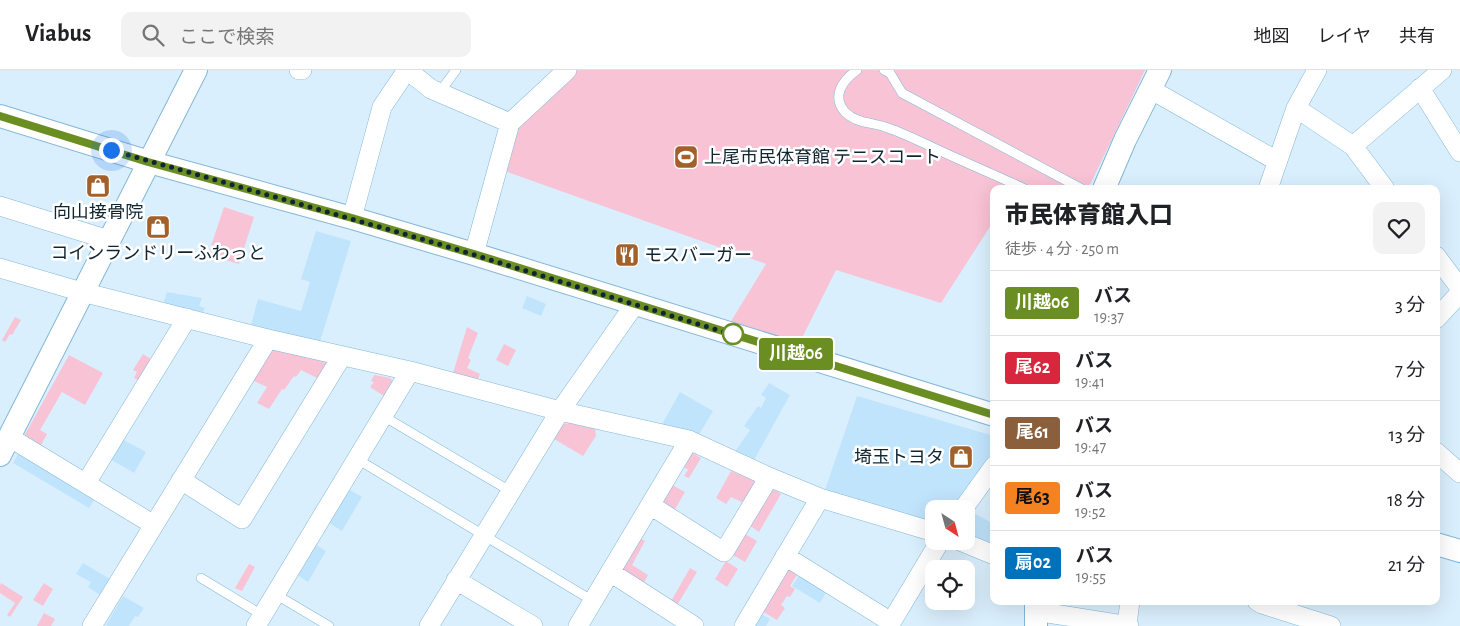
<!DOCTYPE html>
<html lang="ja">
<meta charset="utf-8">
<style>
:root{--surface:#fff;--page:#f2f2f2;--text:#202124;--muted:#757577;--line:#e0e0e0}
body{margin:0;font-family:"Alegreya Sans","Noto Sans JP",sans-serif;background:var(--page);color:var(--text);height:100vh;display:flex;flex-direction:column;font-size:19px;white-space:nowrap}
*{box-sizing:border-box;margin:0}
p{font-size:16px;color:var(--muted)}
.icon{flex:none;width:28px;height:28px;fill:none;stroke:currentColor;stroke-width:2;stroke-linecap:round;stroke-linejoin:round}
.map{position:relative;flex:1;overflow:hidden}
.sheet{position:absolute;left:990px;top:115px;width:450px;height:420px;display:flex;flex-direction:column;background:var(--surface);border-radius:10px;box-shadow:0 5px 20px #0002}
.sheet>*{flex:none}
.badge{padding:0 10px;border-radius:4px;font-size:18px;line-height:32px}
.needle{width:32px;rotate:144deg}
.buttons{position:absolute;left:925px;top:430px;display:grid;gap:10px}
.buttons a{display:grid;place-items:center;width:50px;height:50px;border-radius:10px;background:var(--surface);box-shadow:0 5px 20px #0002;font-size:25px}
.you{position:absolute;width:25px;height:25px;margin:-12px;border:4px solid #fff;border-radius:50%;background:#1a73e8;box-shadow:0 0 0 8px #1a73e833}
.map>.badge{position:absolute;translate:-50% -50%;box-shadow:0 0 0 2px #fff}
.round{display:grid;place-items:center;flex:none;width:52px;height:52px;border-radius:10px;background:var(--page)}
.head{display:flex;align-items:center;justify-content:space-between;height:85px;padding:0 15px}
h1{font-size:24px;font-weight:800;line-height:38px}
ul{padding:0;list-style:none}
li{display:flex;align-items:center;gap:15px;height:65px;padding:0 15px;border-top:1px solid var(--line)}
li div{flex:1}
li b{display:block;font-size:19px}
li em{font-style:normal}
li .badge{min-width:55px;font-weight:700;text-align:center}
header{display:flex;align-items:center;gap:30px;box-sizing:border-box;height:70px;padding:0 25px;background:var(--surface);border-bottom:1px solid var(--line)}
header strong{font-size:24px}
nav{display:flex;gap:28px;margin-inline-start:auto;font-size:18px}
.search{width:350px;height:45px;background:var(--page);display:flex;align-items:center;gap:12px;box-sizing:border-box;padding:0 18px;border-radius:10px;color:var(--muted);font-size:19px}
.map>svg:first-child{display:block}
</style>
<header>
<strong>Viabus</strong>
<div class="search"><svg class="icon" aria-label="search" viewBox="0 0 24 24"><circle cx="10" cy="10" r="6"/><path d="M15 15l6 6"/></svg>ここで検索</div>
<nav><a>地図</a><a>レイヤ</a><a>共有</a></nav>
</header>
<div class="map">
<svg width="1460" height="556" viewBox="0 0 1460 556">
<rect width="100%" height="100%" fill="#daeffd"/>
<path fill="#c0e4fc" d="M316,161l35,10 -32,104 -68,-20 7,-26 43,12 9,-29 -9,-3z
M167,222l35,6 -3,8 6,2 -3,6 -39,-9z
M527,226l19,8 -5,12 -19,-8z
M769,313l21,12 -37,67 -19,-9 16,-23 -6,-4 14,-20 3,2 5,-10 -5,-3z
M680,322l33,19 -16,27 -36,-12z
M857,326l137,40v19l-38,54h-22v15l-85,-25 -24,-9z
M122,369l24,13 -12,21 -24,-14z
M20,380l77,46 -8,12 -76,-45z
M348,419l14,8 -20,34 -14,-9z
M968,440l26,14v24l-28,-11v-24z
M315,474l11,7 -18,31 -11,-7z
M83,493l27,16 -10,16 -12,-8 3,-5 -15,-8z
M800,504l27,17 -7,12 -28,-17z
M123,526l21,12 -6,9 -3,-1 -6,10h-22l-1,-1z
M758,542l12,7 -4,7h-13z"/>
<path fill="#f8c3d4" d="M578,0h567l-57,119h-94v37l-3,-1 -50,78 -105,-33 -37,74 -69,-21 36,-59 -264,-94 13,-39z
M224,137l30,10 -15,47 -31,-9z
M15,247l6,3 -9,15 -2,-1 -5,8 -3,-2z
M467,257l11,6 -10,25 3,2 -4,8 13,6 -2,5 -25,-6z
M504,274l12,6 -8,16 -12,-6z
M278,279l49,13 2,6 -8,12 -20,-10 -5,7 -2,-1 -10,14 -2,-1 -13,20 -12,-6 10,-16 -15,-7 20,-30z
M143,284l11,7 -13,21 -7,-4 3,-6 -4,-2z
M69,285l34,18 -18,32 -23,-13 -22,38 7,4 -7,13 -17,-9z
M374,305l16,3 4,5 -10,13 -14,-9 4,-5 -3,-1z
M578,352l17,6 1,8 -13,20 -29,-17 9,-15z
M691,382l10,6 -12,20 -5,-2 4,-6 -6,-4z
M731,401l25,10 -8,24 -17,-8 -5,7 -10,-6z
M672,415l13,7 -11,19 -13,-6z
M770,420l7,1 4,3 -22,38 -10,-7z
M745,464l12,7 -12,21 -12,-7z
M640,468l5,3 -13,24 16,10 -6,11 -21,-15z
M726,491l12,8 -11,18 -12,-8z
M249,494l6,3 -13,24 -7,-3z
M690,498l7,4 -21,35 -6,-4z
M789,498l9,5 -8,13 5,3 -5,8 -3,-1 -6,9 4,3 -8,12 -17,-10z
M1,513l22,14 -13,20 -3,-2 8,-12 -15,-10v-7z
M44,513l9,6 -10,17 -10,-6z
M44,543l11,6 -4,7h-14z"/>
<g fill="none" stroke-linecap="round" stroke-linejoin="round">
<defs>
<path id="service" d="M857,0c-14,10 -26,26 -12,42 12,12 28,10 43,16 15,5 31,13 46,20 30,14 61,27 91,41
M884,0l6,3 12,20 180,96
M439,23l17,-23
M383,346l127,75
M357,389l236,142
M201,508l61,37
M275,524l54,32"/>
<path id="minor" d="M299,0h3
M407,0l24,19 79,34
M1420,18l40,64
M1150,19l127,72
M1296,38l57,38 32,43
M1353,76l89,-76
M1268,119l28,-81 21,-38
M0,136l109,34
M352,148l30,-111 25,-37
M474,184l36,-131 57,-53
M1436,186l24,32
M0,198l82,24 186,47 142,32 150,40 129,29 80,37 51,21 114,34
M1436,249l24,-26
M9,367l145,88
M1436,382l24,21
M181,410l61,39 100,-163
M86,413l101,-165
M650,435l74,47 45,-75
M963,439l31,-43
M960,471l34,14
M785,486l106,66
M610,502l84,54
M456,510l77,46
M1257,531l5,3 69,22
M1035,541l94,15
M1127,555l3,-24
M92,556l176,-287
M256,556l154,-255
M429,556l131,-215 75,-107
M578,556l111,-186
M744,556l76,-128
M889,556l51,-85"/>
<path id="tertiary" d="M0,46l149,46 203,56 122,36 520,161
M1104,119l21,-49 35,-70
M0,385l196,-385
M1436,474l24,7
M1036,531v25"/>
</defs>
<use href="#service" stroke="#83b7d9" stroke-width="10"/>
<use href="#minor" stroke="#83b7d9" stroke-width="20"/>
<use href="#tertiary" stroke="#83b7d9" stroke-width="24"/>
<use href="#service" stroke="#fff" stroke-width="9"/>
<use href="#minor" stroke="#fff" stroke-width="19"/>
<use href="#tertiary" stroke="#fff" stroke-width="22"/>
</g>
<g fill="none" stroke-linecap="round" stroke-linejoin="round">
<defs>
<path id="line" d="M0,46l148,46 204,56 122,36 520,161"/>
</defs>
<use href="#line" stroke="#fff" stroke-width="11"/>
<use href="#line" stroke="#6b8e23" stroke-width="8"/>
<path stroke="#102532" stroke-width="5" stroke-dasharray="0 9" d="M111,80l328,94 298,92 -4,-2"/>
</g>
<defs>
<symbol id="stadium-square" viewBox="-11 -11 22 22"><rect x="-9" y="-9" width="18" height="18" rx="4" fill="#a2612b" stroke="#fff"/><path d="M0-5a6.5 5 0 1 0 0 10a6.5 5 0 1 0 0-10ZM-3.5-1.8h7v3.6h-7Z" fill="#fff"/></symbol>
<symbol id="shop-square" viewBox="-11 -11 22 22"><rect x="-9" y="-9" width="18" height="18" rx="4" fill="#a2612b" stroke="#fff"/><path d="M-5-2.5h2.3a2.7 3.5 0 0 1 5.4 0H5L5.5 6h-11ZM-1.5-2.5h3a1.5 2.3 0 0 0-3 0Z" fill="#fff"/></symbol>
<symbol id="restaurant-square" viewBox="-11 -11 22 22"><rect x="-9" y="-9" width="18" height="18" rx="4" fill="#a2612b" stroke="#fff"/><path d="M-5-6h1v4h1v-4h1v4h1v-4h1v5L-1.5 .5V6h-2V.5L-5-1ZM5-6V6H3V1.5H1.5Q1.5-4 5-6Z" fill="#fff"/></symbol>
</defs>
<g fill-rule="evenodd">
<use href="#stadium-square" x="672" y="73" width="28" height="28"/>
<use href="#shop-square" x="84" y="102" width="28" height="28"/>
<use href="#shop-square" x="144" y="143" width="28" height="28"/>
<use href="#restaurant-square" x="613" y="171" width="28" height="28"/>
<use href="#shop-square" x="947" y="373" width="28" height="28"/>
</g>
<circle fill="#fff" stroke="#6b8e23" stroke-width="2.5" cx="733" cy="264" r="10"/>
<g text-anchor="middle" stroke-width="5" stroke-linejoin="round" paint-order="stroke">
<g font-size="18" fill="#102532" stroke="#fff" text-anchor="start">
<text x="704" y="93">上尾市民体育館 テニスコート</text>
<text x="98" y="148" text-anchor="middle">向山接骨院</text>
<text x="158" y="189" text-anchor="middle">コインランドリーふわっと</text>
<text x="644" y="191">モスバーガー</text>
<text x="944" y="393" text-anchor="end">埼玉トヨタ</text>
</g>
</g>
</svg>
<div class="buttons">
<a><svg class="needle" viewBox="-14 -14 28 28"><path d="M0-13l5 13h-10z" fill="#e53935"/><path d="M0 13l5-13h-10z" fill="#757577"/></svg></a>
<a><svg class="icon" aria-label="locate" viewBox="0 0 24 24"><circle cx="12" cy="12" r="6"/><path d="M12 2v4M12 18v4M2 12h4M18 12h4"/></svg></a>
</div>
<div class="you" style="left:111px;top:80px"></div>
<b class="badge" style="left:796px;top:284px;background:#6b8e23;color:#fff">川越06</b>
<section class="sheet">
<div class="head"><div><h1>市民体育館入口</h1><p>徒歩 · 4 分 · 250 m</p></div><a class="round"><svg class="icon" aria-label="heart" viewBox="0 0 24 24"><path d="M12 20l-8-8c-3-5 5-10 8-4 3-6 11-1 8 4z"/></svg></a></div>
<ul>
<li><span class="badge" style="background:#6b8e23;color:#fff">川越06</span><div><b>バス</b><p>19:37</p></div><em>3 分</em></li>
<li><span class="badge" style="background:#d7263d;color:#fff">尾62</span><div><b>バス</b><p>19:41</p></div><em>7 分</em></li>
<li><span class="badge" style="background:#8b5e3c;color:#fff">尾61</span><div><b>バス</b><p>19:47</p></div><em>13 分</em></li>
<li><span class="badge" style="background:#f58220;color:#111">尾63</span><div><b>バス</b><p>19:52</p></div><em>18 分</em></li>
<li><span class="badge" style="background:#0072bc;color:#fff">扇02</span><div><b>バス</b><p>19:55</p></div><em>21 分</em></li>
</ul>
</section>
</div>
